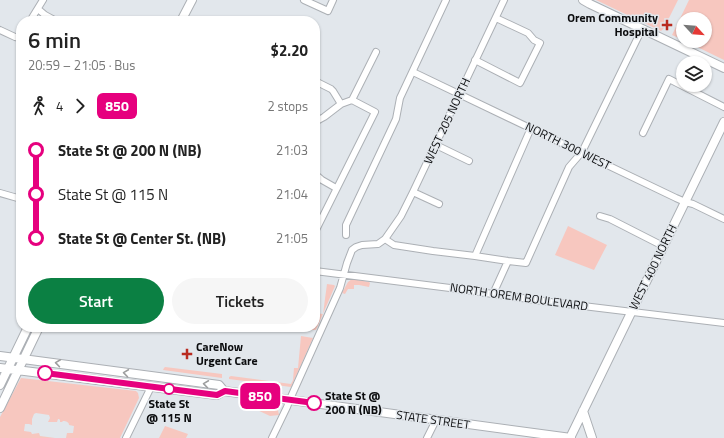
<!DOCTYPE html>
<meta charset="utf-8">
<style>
:root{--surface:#fff;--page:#f6f6f6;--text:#222;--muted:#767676;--accent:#0b8043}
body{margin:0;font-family:"Titillium Web",sans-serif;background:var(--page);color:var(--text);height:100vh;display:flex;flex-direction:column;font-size:15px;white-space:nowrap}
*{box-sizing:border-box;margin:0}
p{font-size:13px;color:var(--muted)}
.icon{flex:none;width:22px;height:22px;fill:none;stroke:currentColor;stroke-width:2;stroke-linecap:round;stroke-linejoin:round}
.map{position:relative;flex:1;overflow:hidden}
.panel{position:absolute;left:16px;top:16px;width:304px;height:316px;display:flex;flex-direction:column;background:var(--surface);border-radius:16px;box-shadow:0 1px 3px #0004}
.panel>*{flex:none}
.badge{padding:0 8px;border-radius:6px;font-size:14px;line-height:26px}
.needle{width:26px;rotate:116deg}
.tools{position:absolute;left:676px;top:12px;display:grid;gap:8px}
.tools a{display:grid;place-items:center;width:36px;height:36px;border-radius:50%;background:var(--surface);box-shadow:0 1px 3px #0004;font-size:20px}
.map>.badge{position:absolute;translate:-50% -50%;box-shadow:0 0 0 2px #fff}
.legs{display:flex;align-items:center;gap:6px;height:44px;padding:0 12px;font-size:13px}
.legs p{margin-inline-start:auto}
.head{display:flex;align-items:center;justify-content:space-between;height:68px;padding:0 12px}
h1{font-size:22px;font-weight:600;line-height:30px}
.cta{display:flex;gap:8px;margin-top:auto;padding:8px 12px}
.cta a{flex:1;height:46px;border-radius:24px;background:var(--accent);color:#fff;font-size:16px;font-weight:600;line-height:46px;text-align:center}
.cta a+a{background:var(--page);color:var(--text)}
ul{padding:0 12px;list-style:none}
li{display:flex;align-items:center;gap:14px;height:44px;font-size:15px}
li i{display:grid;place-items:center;width:6px;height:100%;margin:0 5px;background:currentColor}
li i::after{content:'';width:10px;height:10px;margin:-5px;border:3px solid;border-radius:50%;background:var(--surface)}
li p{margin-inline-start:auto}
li:first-child i{background:linear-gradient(#0000 50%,currentColor 0)}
li:last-child i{background:linear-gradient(currentColor 50%,#0000 0)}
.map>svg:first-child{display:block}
</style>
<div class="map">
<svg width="724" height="438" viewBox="0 0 724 438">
<rect width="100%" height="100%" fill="#e2e7ec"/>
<path fill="#f7c7bf" d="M596,0h82l-14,28 -3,3z
M689,0h35v60l-39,-19h20v-22h-22v21l-11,-5z
M568,226l39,19 -13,25 -39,-15z
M352,279l17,3 1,1 -1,4 -10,-2h-5v4h-6l-3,5 -3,-1 6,-11z
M327,284l7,1 1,1 -19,44h-8l1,-3h6v-14l8,1z
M301,336l12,2 -22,49 -62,-8v-2l2,-1 60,8 2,-4 1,-12h4z
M165,367l57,7v4l-59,-8 1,-2z
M21,378l115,13 2,2 1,5 -19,40h-54l1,-5h6l1,-7 -5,-1c0,-3 -3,-4 -6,-4l-1,1h-2v-2l-1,-1h-1l-1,3h-9l2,-4 -1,-3 -13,-2 -2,1 -2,5v6l-3,-1h-4l-1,7 7,1 1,2 7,-1 1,3 15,2h-55v-21z
M254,405l22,3 2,2 1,5 -9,1 -17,-8z
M165,426l23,8 -2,4h-27z"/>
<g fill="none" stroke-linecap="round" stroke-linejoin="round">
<defs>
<path id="minor" d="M304,0l24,11 5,-11
M38,9l7,6 11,6
M30,21l13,-21
M0,30l15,7 5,1 1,-1
M475,60l45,23 20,-40 -6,-3 -6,-7 -32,-15
M413,72l263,126 9,4 8,2 31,15
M315,81l16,8 2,2 8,13
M315,122l9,-5 17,-13 11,-4 24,-48
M643,133l26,-54 55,28
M436,145l33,16
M315,174l7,6 14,8
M413,192l26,12
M0,193l21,6
M600,216l10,3 53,27
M315,232l60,-120 -23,-12
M346,235v-10l50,-106 4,-21 46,-98
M385,239l16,-23 12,-24 91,-192
M475,256l56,-128
M315,271l135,17 100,14 174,21
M493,294l15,-33
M126,438l25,-51
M272,438l15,-31 3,-8 50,-111 7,-25 5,-13 4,-3 6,-2 16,-1 7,-5 9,6 39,6 42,5 33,5 18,2 43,-96 13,-15 60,-123
M427,438l9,-18"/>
<path id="major" d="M583,0l7,4 134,64
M181,21l11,-21
M0,356l219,29 5,6
M0,368l217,27 7,-4 347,47
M0,385l28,-58
M0,408l39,-81
M583,411l9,27
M570,438l154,-316"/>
</defs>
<use href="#minor" stroke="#acb0b5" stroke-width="8"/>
<use href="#major" stroke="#acb0b5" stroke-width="10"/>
<use href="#minor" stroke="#fff" stroke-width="6"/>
<use href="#major" stroke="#fff" stroke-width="8"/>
</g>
<defs><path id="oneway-chevron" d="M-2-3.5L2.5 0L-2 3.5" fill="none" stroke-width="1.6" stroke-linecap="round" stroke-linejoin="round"/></defs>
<g stroke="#9d9e9f">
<use href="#oneway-chevron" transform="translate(58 363) rotate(-172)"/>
<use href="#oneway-chevron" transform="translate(126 373) rotate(-172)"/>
<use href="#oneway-chevron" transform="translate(206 384) rotate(-172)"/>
</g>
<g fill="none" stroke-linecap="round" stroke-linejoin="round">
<defs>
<path id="line-1" d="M45,373l172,22 8,-4 89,12"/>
</defs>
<use href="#line-1" stroke="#fff" stroke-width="9"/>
<use href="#line-1" stroke="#e6007e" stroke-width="6"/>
</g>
<g fill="#b92b20" stroke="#e2e7ec" stroke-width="1.5">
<path d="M665 19h4v4h4v4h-4v4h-4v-4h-4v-4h4z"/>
<path d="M185 348h4v4h4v4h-4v4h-4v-4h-4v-4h4z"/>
</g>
<g fill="#fff" stroke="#e6007e" stroke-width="2">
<circle cx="45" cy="373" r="7"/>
<circle cx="169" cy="389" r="5"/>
<circle cx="314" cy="403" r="7"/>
</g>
<g text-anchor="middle" stroke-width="3" stroke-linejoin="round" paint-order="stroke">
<g font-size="12" font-weight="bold" fill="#0b0c0e" stroke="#e2e7ec" text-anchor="end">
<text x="658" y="22">Orem Community<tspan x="658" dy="14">Hospital</tspan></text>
<text x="196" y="351" text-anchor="start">CareNow<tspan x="196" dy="14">Urgent Care</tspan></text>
</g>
<g font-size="12" fill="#0b0c0e" stroke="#e2e7ec">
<text transform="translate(447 121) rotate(-65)" y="4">WEST 205 NORTH</text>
<text transform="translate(568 146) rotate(26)" y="4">NORTH 300 WEST</text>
<text transform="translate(653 267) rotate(-64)" y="4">WEST 400 NORTH</text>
<text transform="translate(519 297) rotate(8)" y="4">NORTH OREM BOULEVARD</text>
<text transform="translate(433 420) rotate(8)" y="4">STATE STREET</text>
</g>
<g font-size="12" font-weight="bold" fill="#0b0c0e" stroke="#e2e7ec" text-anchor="start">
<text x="325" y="400">State St @<tspan x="325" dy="14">200 N (NB)</tspan></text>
<text x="169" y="408" text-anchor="middle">State St<tspan x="169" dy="14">@ 115 N</tspan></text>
</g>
</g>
</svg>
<div class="tools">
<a><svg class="needle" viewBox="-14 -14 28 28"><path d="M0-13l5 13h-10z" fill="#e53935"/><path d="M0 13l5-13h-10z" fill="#767676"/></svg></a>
<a><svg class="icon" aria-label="layers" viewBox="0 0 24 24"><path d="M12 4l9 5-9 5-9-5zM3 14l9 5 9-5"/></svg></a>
</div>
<b class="badge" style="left:260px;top:396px;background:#e6007e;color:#fff">850</b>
<section class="panel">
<div class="head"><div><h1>6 min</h1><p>20:59 – 21:05 · Bus</p></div><b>$2.20</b></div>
<div class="legs"><svg class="icon" aria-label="walk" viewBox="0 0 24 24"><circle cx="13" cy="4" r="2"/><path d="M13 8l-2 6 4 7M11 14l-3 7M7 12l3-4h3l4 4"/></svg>4<svg class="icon" aria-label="forward" viewBox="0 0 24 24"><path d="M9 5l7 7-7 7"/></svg><b class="badge" style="background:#e6007e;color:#fff">850</b><p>2 stops</p></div>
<ul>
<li><i style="color:#e6007e"></i><b>State St @ 200 N (NB)</b><p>21:03</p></li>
<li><i style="color:#e6007e"></i><span>State St @ 115 N</span><p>21:04</p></li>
<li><i style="color:#e6007e"></i><b>State St @ Center St. (NB)</b><p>21:05</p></li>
</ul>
<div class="cta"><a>Start</a><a>Tickets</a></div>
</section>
</div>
